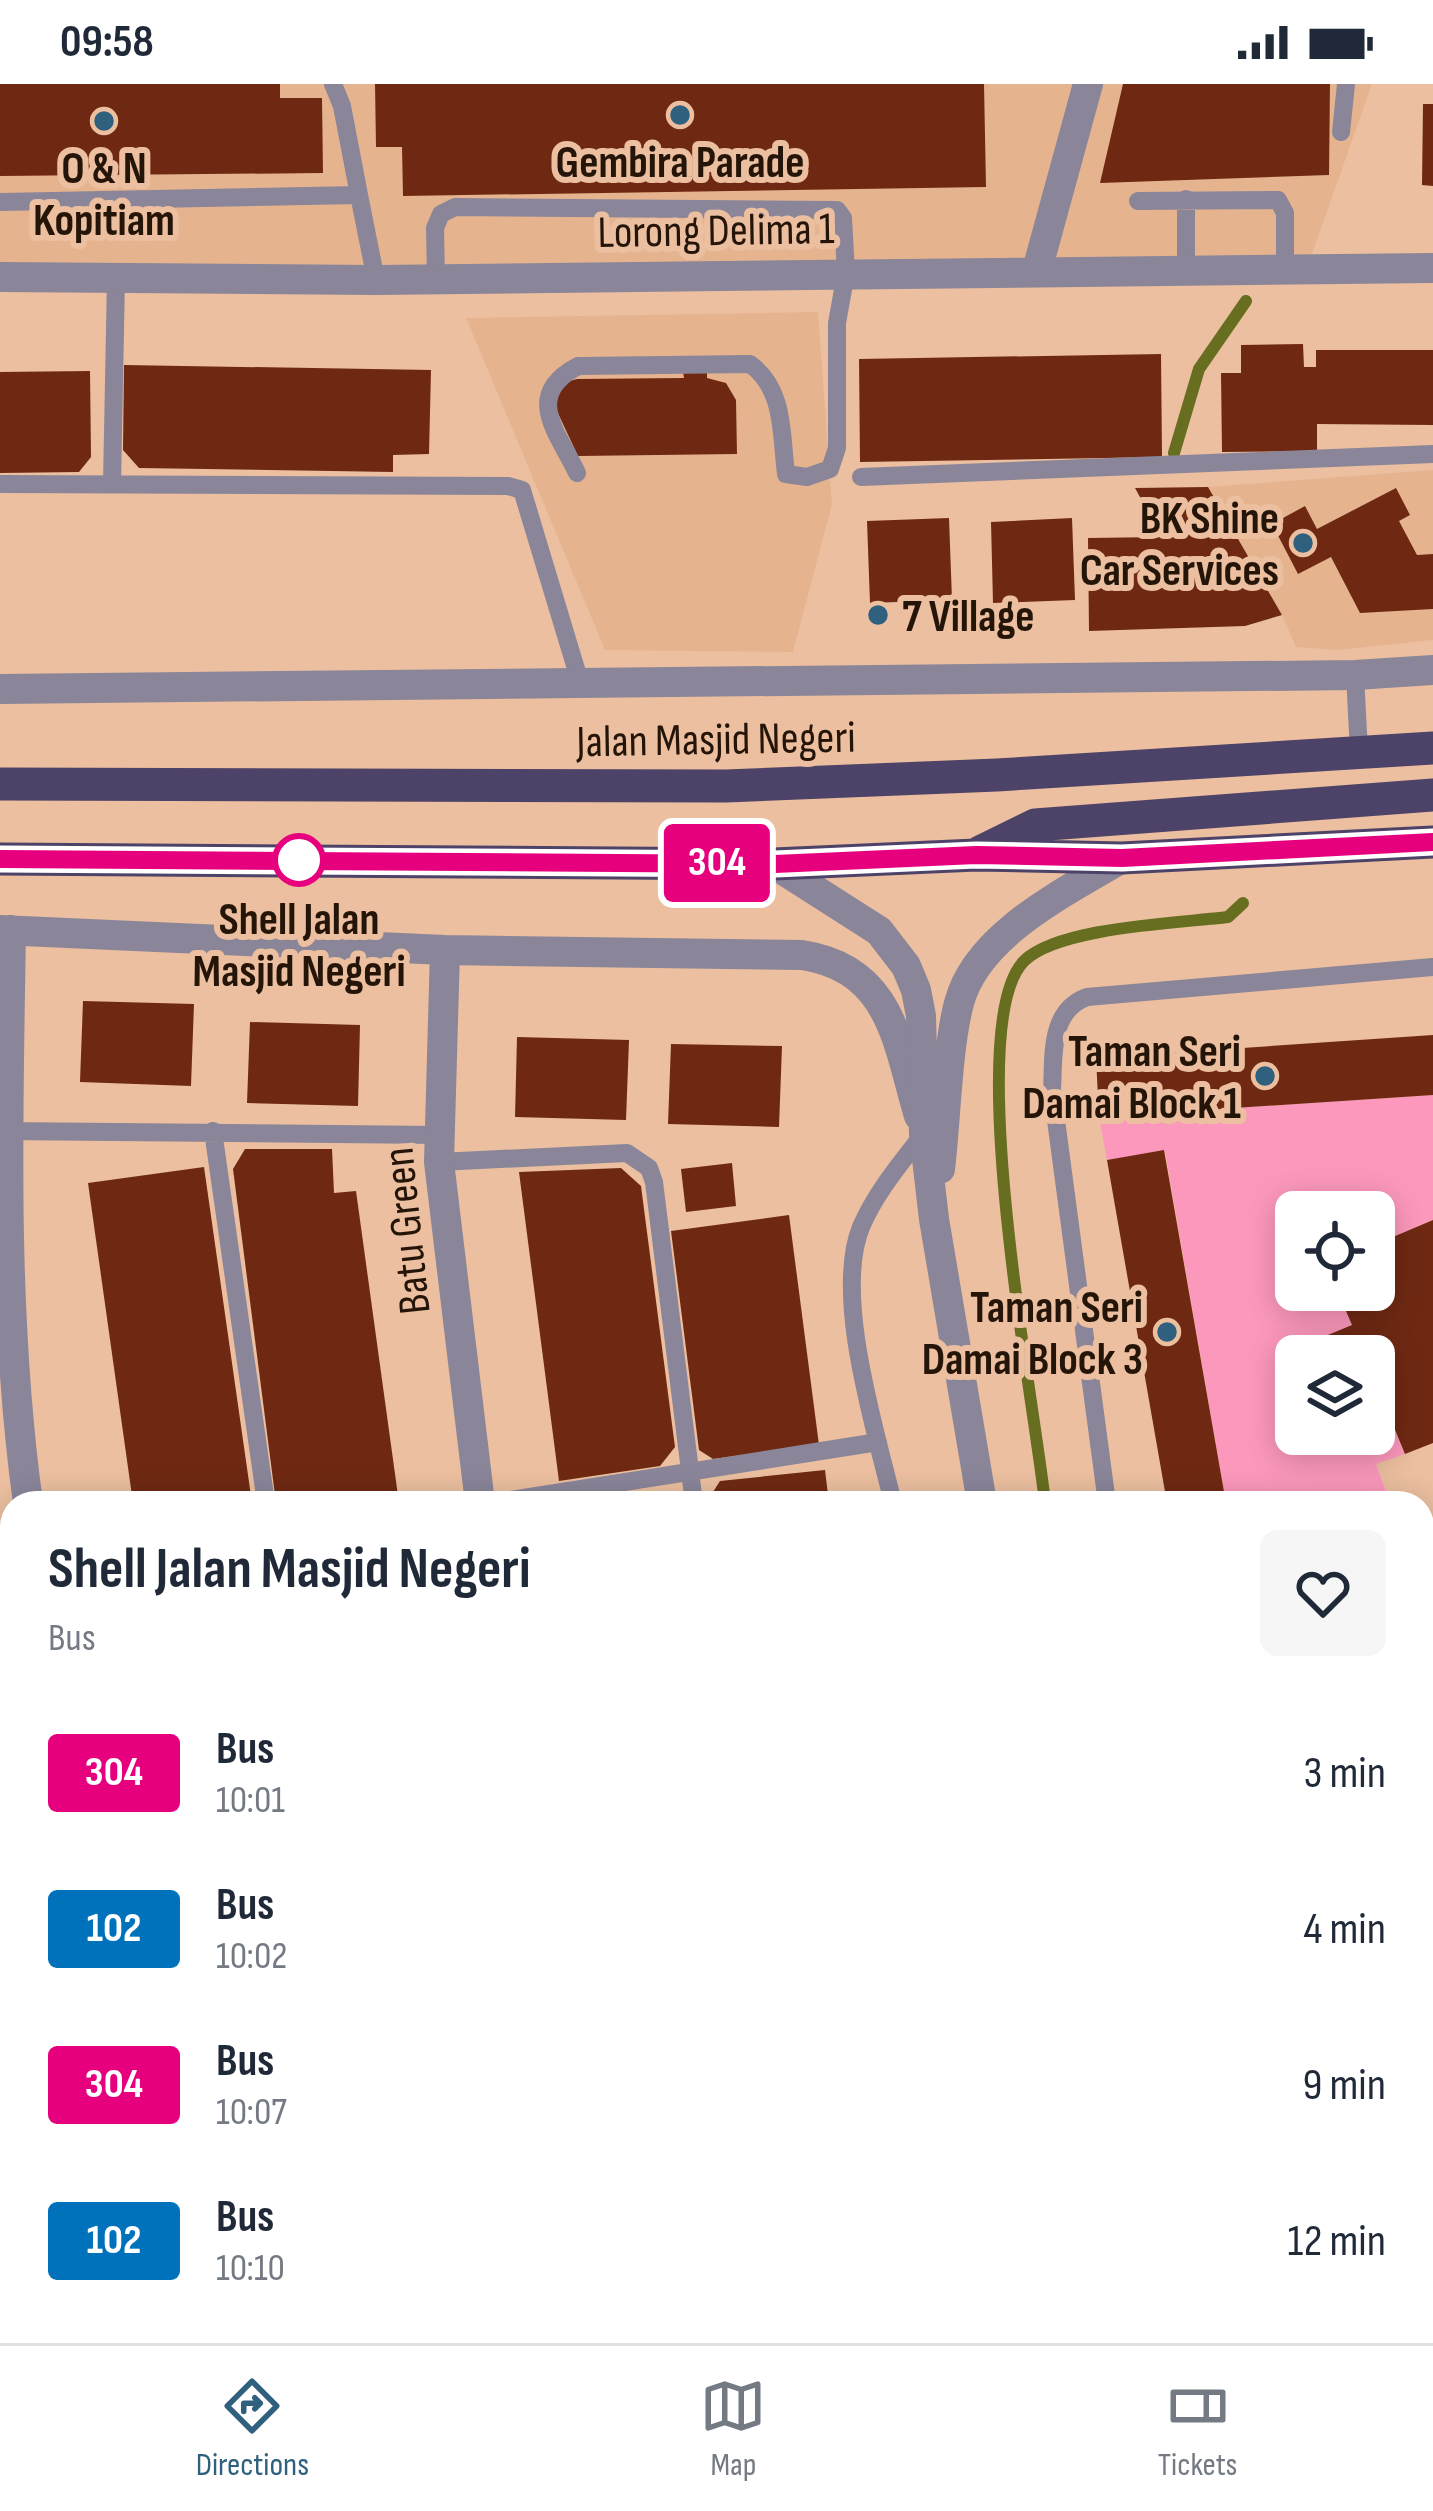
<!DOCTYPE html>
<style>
:root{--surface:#fff;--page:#f6f6f7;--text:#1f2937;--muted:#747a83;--line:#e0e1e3;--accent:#2f607e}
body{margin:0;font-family:"Sofia Sans Condensed",sans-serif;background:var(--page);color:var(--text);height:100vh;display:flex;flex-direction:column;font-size:45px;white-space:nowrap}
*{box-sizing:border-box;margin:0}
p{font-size:39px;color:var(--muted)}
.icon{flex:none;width:66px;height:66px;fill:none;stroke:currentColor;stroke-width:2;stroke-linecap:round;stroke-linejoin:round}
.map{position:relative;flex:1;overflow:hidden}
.side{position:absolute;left:0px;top:1407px;width:1434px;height:852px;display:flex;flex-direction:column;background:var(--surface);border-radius:36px 36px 0 0;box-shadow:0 6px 30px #0003}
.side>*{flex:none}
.badge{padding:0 24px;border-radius:9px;font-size:42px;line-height:78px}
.fabs{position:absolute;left:1275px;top:1107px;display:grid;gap:24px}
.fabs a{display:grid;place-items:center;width:120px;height:120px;border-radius:18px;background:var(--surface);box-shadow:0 6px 30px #0003;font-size:60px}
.map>.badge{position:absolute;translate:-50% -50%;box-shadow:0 0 0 6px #fff}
.round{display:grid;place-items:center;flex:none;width:126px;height:126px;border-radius:18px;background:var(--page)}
.head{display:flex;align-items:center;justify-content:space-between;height:204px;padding:0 48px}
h1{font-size:57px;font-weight:700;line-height:90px}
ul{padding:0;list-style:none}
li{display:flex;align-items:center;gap:36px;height:156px;padding:0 48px}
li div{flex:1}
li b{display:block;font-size:45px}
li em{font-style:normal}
li .badge{min-width:132px;font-weight:700;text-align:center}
.status{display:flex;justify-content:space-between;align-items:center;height:84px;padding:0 60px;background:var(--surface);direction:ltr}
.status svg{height:33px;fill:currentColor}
.tabs{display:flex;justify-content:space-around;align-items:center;height:168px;border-top:3px solid var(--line);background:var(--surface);font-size:33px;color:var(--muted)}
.tabs a{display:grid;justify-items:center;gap:6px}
.tabs .active{color:var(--accent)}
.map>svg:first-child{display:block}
</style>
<div class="status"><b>09:58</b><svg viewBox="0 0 49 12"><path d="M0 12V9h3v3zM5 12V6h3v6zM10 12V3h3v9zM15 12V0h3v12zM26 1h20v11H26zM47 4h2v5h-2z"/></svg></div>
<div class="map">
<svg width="1433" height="2259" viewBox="0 0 1433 2259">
<rect width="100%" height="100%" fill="#ebbf9f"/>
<path fill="#e5b48f" d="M0,0h1372l-65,184 -1307,9z
M818,228l14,192 -39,148 -188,-2 -139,-332z
M1433,386v170l-96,10 -41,-3 -14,-32 -74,-128z
M1433,1789v470h-96l-5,-12h90v-453z"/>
<path fill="#fc98bc" d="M1433,1011v125l-59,25v-33h-78v78h41l15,35 -40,17 5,14h-21v78h78v-41l5,-2 26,63 -29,10 14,39h-164l-61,-352 -58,9 -8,-43z"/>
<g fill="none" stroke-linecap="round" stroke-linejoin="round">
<path stroke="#686e1f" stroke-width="12" d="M1174,369l25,-84 47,-68
M1045,1419c-10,-98 -84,-478 -21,-542 34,-34 156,-38 204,-44l15,-14"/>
</g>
<path fill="#6f2913" d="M0,0h280v14h42l1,75 -323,3z
M375,0h609l2,103 -583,9 -1,-49h-26z
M1123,0h207l-1,91 -229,8z
M1423,20h10v82l-11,-1z
M1303,260l1,23h12v-17h117v75l-116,-1v27l-95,1 -1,-79h20v-28z
M1161,270l1,103 -302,5 -1,-103z
M124,281l307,5 -2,84 -36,1v17l-254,-4 -16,-18z
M90,287l1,86 -12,15 -79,1v-101z
M707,287v7l19,5 10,17 1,54 -159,2 -23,-49v-7l11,-18 11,-3 107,-1 -1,-6z
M1208,403l74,128 -37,11 -156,5 -1,-93 74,-1 -27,-49z
M1396,404l14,27 -11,6 18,34 16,-1v55l-73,4 -29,-56 -33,17 -26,-50 33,-18 12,23z
M949,434l3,82 -82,3 -3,-82z
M1072,434l3,82 -82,3 -2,-81z
M83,917l111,3 -3,82 -111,-4z
M250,938l110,3 -2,81 -111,-3z
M1433,951v60l-334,22 -3,-59z
M517,953l112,3 -3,80 -111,-3z
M671,960l111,2 -3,81 -111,-3z
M245,1065h87l2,44 22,-2 43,312h-123l-43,-334z
M1164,1066l62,353h-59l-60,-343z
M732,1079l4,43 -50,6 -5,-43z
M204,1083l48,336h-119l-45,-320z
M621,1084l20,18 34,261 -15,19 -101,15 -40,-309z
M789,1131l30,230 -106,14 -14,-9 -28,-219z
M1433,1136v223l-28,11 -26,-63 -5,2v-37h-57l-6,-14 41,-17 -15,-35h37v-45z
M825,1386l4,33h-123l14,-22z
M666,1408l21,11h-87v-3z
M1422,1626l11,26v38l-11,5z
M3,1794l9,70v157l-12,1z
M1422,1900l11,27v281l-11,5z
M12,2053v96l-12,2v-96z
M1010,2247h114l1,12h-114z"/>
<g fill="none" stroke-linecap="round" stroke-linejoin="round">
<path stroke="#8a8599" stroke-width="18" d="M333,0l9,22 17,89
M1341,48l5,-48
M1186,115v69
M1138,117l140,-1 7,13v55
M0,118l359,-7 17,85
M436,195l-1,-51 6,-14 14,-7 382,3 6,8 3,55 -9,50v125l-7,21 -23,8 -21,-3c-5,-39 -1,-85 -36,-110l-172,2c-55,29 -21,65 -1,107
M861,393l572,-23
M0,400l508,2 14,4 58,192
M112,400l4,-206
M1355,591l4,77
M0,1047l439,4
M213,1047l53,372
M439,1078l188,-9 22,15 5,14 40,321
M492,1419l386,-61
M893,1419c-17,-72 -60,-207 -32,-276 15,-35 40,-64 63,-94
M1107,1419l-55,-413c2,-35 -3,-79 35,-93l346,-30
M1422,1459l11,-5
M0,1776l12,-2
M1422,1846l11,-5
M1422,1860l11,26
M0,2035l12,-1
M1383,2259l29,-12"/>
<path stroke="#8a8599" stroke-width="30" d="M1037,186l51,-186
M0,193l376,3 1057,-12
M0,605l1355,-14 78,-5
M0,846l445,20 357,5c90,14 95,87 117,161
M11,846c-3,191 -9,384 17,573
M445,866l-6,212 41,341"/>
<path stroke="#8a8599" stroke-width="30" d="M774,780l105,67 27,35 10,24 5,26 3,117 10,86 48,284
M940,1085c6,-50 7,-120 19,-166 18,-69 107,-111 163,-145
M1246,2247l4,12
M99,2259l93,-12"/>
<path stroke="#4d4267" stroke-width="33" d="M0,700l726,2 271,-11 436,-27
M980,768l55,-27 398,-30
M0,775l774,5 202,-9 146,3 311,-16"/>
</g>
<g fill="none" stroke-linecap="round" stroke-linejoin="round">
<defs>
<path id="line" d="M0,775l775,5 201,-9 146,3 311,-16"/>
</defs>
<use href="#line" stroke="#fff" stroke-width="27"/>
<use href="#line" stroke="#e6007e" stroke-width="18"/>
</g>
<g fill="#2f607e" stroke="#ebbf9f" stroke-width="4.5">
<circle cx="680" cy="31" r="12"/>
<circle cx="104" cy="37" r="12"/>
<circle cx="1303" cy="459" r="12"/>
<circle cx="878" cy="531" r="12"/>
<circle cx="1265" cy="992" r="12"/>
<circle cx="1167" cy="1248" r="12"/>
</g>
<circle fill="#fff" stroke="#e6007e" stroke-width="6" cx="299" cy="776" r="24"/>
<g text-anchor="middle" stroke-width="12" stroke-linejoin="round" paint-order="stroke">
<g font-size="45" font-weight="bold" fill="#251509" stroke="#ebbf9f" text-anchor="end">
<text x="680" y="93" text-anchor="middle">Gembira Parade</text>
<text x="104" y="99" text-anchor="middle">O &amp; N<tspan x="104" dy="52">Kopitiam</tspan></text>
<text x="1279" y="449">BK Shine<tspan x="1279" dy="52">Car Services</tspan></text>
<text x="902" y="547" text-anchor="start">7 Village</text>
<text x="1241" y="982">Taman Seri<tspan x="1241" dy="52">Damai Block 1</tspan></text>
<text x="1143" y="1238">Taman Seri<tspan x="1143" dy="52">Damai Block 3</tspan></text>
</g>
<g font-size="45" fill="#251509" stroke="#ebbf9f">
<text transform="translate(716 145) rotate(-1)" y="16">Lorong Delima 1</text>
<text transform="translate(716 654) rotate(-1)" y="16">Jalan Masjid Negeri</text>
<text transform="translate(405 1147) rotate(-96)" y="16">Batu Green</text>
</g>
<g font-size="45" font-weight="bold" fill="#251509" stroke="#ebbf9f">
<text x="299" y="850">Shell Jalan<tspan x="299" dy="52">Masjid Negeri</tspan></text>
</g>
</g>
</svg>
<div class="fabs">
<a><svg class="icon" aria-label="locate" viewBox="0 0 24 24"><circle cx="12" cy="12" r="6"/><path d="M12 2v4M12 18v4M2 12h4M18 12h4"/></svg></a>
<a><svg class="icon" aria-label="layers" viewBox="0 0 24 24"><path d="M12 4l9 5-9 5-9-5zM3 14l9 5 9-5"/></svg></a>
</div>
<b class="badge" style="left:717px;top:779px;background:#e6007e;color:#fff">304</b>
<section class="side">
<div class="head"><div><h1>Shell Jalan Masjid Negeri</h1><p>Bus</p></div><a class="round"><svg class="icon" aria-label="heart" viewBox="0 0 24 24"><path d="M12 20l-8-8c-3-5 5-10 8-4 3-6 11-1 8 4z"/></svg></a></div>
<ul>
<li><span class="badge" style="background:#e6007e;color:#fff">304</span><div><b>Bus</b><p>10:01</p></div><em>3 min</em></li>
<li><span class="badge" style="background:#0072bc;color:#fff">102</span><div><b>Bus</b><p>10:02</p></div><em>4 min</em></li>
<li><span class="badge" style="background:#e6007e;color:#fff">304</span><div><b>Bus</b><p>10:07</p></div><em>9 min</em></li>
<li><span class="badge" style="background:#0072bc;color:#fff">102</span><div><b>Bus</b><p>10:10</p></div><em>12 min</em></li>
</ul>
</section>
</div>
<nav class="tabs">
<a class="active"><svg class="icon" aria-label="directions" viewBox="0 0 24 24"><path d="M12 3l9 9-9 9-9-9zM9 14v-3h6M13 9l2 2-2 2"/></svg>Directions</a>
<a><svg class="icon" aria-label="map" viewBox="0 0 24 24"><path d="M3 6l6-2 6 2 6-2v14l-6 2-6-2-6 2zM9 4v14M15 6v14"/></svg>Map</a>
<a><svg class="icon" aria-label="tickets" viewBox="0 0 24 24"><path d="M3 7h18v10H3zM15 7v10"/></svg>Tickets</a>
</nav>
